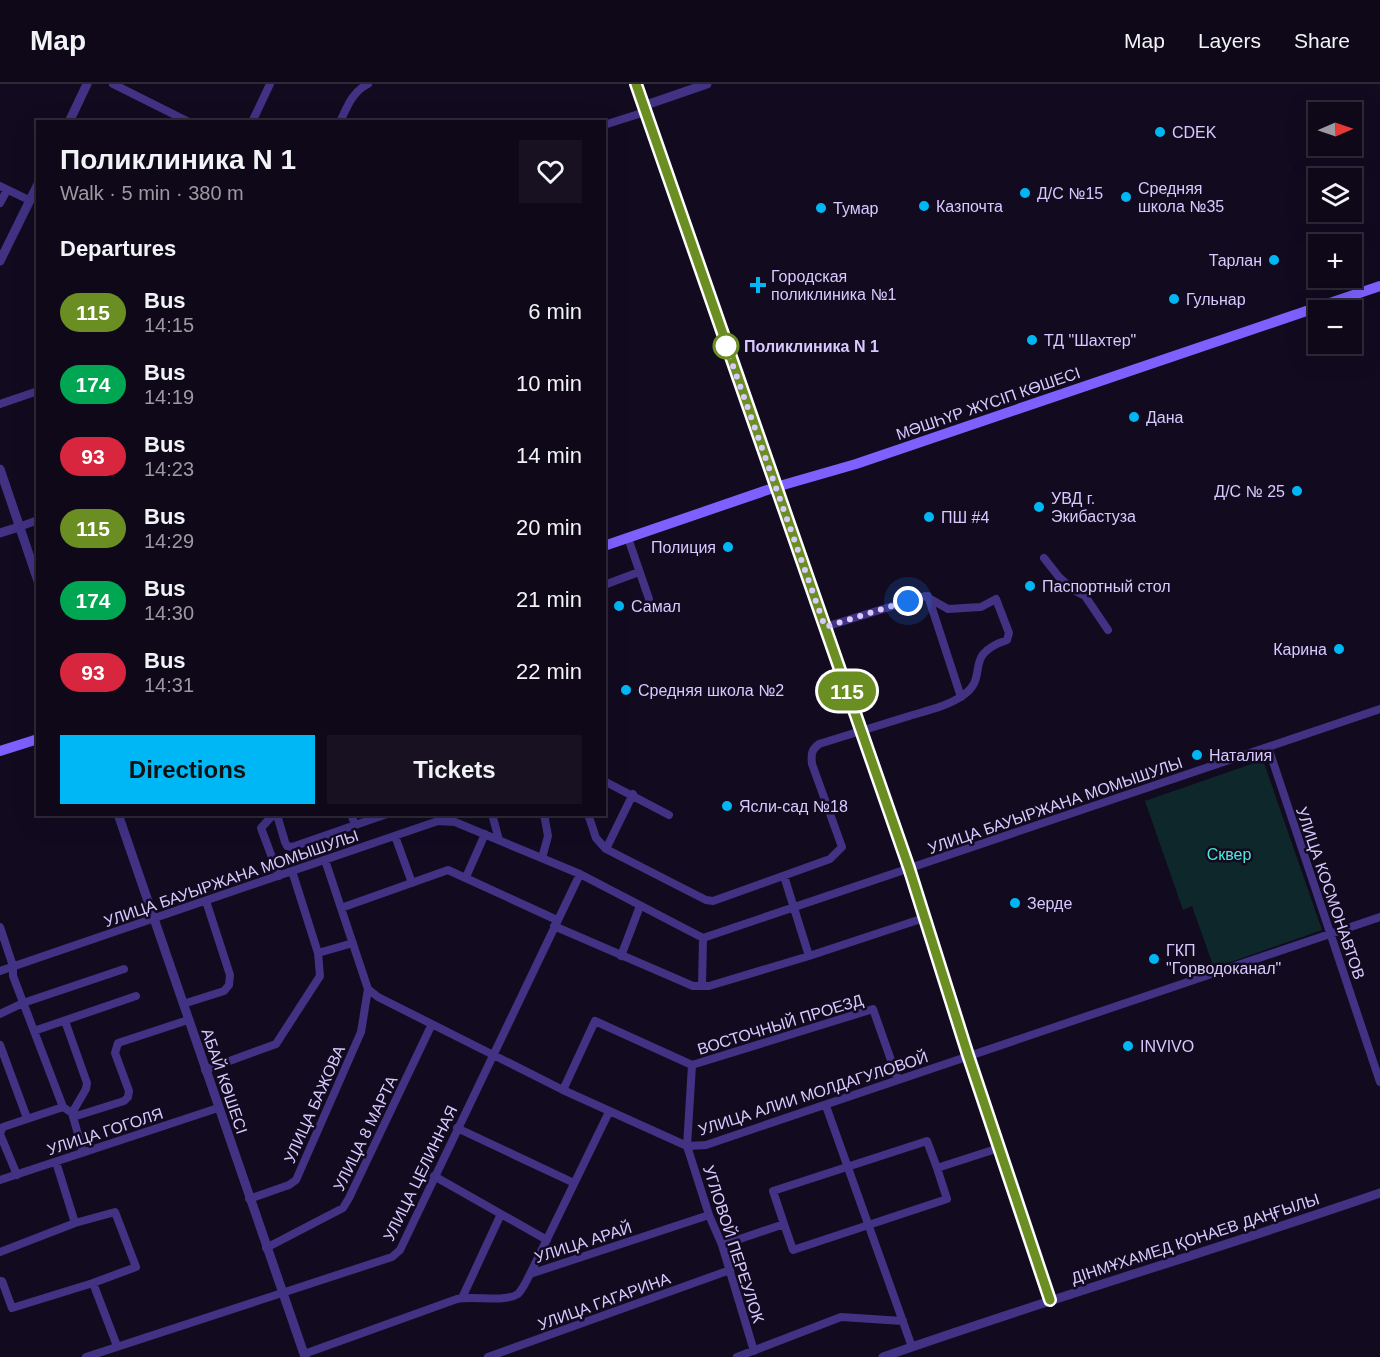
<!DOCTYPE html>
<meta charset="utf-8">
<style>
:root{--surface:#0e0818;--page:#171121;--text:#f1f3f6;--muted:#9b9aa2;--line:#2e2937;--accent:#00b7f5}
body{margin:0;font-family:Helvetica,sans-serif;background:var(--page);color:var(--text);height:100vh;display:flex;flex-direction:column;font-size:22px;white-space:nowrap}
*{box-sizing:border-box;margin:0}
p{font-size:20px;color:var(--muted)}
.icon{flex:none;width:33px;height:33px;fill:none;stroke:currentColor;stroke-width:2;stroke-linecap:round;stroke-linejoin:round}
.map{position:relative;flex:1;overflow:hidden}
.sheet{position:absolute;left:36px;top:36px;width:570px;height:696px;display:flex;flex-direction:column;background:var(--surface);border-radius:0px;box-shadow:0 6px 24px #0002,0 0 0 2px var(--line)}
.sheet>*{flex:none}
.badge{padding:0 12px;border-radius:20px;font-size:21px;line-height:39px}
.needle{width:39px;rotate:88deg}
.controls{position:absolute;left:1308px;top:18px;display:grid;gap:12px}
.controls a{display:grid;place-items:center;width:54px;height:54px;border-radius:0px;background:var(--surface);box-shadow:0 6px 24px #0002,0 0 0 2px var(--line);font-size:30px}
.you{position:absolute;width:30px;height:30px;margin:-15px;border:4px solid #fff;border-radius:50%;background:#1a73e8;box-shadow:0 0 0 9px #1a73e833}
.map>.badge{position:absolute;translate:-50% -50%;box-shadow:0 0 0 3px #fff}
h2{padding:0 24px;font-size:22px;line-height:54px}
.round{display:grid;place-items:center;flex:none;width:63px;height:63px;border-radius:0px;background:var(--page)}
.summary{display:flex;align-items:center;justify-content:space-between;height:102px;padding:0 24px}
h1{font-size:28px;font-weight:700;line-height:45px}
.primary-button{display:flex;gap:12px;margin-top:auto;padding:12px 24px}
.primary-button a{flex:1;height:69px;border-radius:0px;background:var(--accent);color:#111;font-size:24px;font-weight:700;line-height:69px;text-align:center}
.primary-button a+a{background:var(--page);color:var(--text)}
ul{padding:0;list-style:none}
li{display:flex;align-items:center;gap:18px;height:72px;padding:0 24px}
li div{flex:1}
li b{display:block;font-size:22px}
li em{font-style:normal}
li .badge{min-width:66px;font-weight:700;text-align:center}
header{display:flex;align-items:center;gap:36px;box-sizing:border-box;height:84px;padding:0 30px;background:var(--surface);border-bottom:2px solid var(--line)}
header strong{font-size:28px}
nav{display:flex;gap:33px;margin-inline-start:auto;font-size:21px}
.map>svg:first-child{display:block}
</style>
<header>
<strong>Map</strong>
<nav><a>Map</a><a>Layers</a><a>Share</a></nav>
</header>
<div class="map">
<svg width="1380" height="1273" viewBox="0 0 1380 1273">
<rect width="100%" height="100%" fill="#120b20"/>
<path fill="#0d272b" d="M1263,676l59,170 -108,38 -22,-62 -9,4 -38,-109z"/>
<g fill="none" stroke-linecap="round" stroke-linejoin="round">
<path stroke="#413284" stroke-width="8" d="M113,0l76,38
M252,38l18,-38
M340,38c7,-15 12,-30 28,-38
M604,41l41,-13
M0,102l29,14
M0,119l7,-13
M0,320l38,-13
M19,443l19,-7
M628,454l21,61
M1044,474l15,19 13,12 13,7 23,34
M604,501l35,-13
M928,512l33,101
M1268,663l112,335
M604,697l65,34
M278,730l-7,3 -10,11 18,48
M351,730l4,11
M492,730l7,26
M588,730l8,24 10,11 100,51 7,1 117,-42 12,-12 -30,-83c-1,-9 -1,-14 7,-20 29,-9 58,-18 87,-27 19,-6 40,-10 56,-21 30,-20 -2,-40 45,-56l2,-7 -13,-34 -15,8 -33,2 -23,-13 -100,31
M277,731l8,27 2,4 5,1 95,-33
M395,752l17,47
M606,765l27,-55
M542,774l6,-22 -4,-22
M325,776l43,129 10,8 185,93 124,56 19,-1 674,-228
M292,787l26,82
M784,792l25,80
M466,793l19,-43
M341,824l107,-38 109,50
M554,842l139,60h16l100,-30 115,-38
M0,843l13,39v10l50,131 9,6 11,39
M621,872l19,-50
M0,887l438,-150 17,1 125,52 123,64 677,-229
M702,902l1,-48
M183,920l41,-13 5,-6 1,-10 -24,-74
M0,930l23,-11 101,-34
M65,937l22,62 -1,6 -14,24
M34,947l102,-35
M0,961l27,73
M692,981l181,-56 25,71
M205,986l71,-26 44,-68 -2,-23 35,-10
M563,1006l32,-69 97,44 -5,81 22,69 13,30 32,106
M826,1022l86,241
M73,1033l51,-16 4,-4 1,-6 -14,-38 3,-10 70,-23
M457,1044l117,55
M0,1049l3,-6 60,-20
M0,1050l17,41
M56,1078l19,61 40,-11 21,55 -43,16 24,63
M434,1092l113,64
M0,1096l218,-72
M249,1115l40,-14 7,-5 65,-148 7,-43
M784,1140l-11,-33 154,-50 10,27
M722,1161l62,-21 9,26 154,-51 -10,-31 62,-20
M266,1164l77,-40 6,-10 83,-174
M0,1168l75,-29
M530,1190l79,-162
M0,1197h2l10,27 81,-25
M462,1214l39,-84
M304,1270l153,-55c17,-4 47,4 61,-5 5,-5 9,-14 12,-20l179,-59
M86,1273l306,-100 8,-7 180,-376
M488,1273l242,-87
M737,1273l104,-40 62,4"/>
<path stroke="#413284" stroke-width="9" d="M643,22l64,-22
M69,38l18,-38
M0,177l38,-77
M0,385l38,112
M776,403l133,381 59,187 82,245
M0,449l19,-6
M118,730l187,543
M883,1273c165,-58 332,-107 497,-164"/>
<path stroke="#7d61ff" stroke-width="10" d="M636,0l140,403
M604,462l172,-59 80,-23 524,-178
M0,667l38,-12"/>
</g>
<g fill="none" stroke-linecap="round" stroke-linejoin="round">
<defs>
<path id="line" d="M636,0l273,784 59,187 82,245"/>
</defs>
<use href="#line" stroke="#fff" stroke-width="14"/>
<use href="#line" stroke="#6b8e23" stroke-width="9"/>
<path stroke="#d8caff" stroke-width="6" stroke-dasharray="0 10.8" d="M726,262l99,281 83,-26"/>
</g>
<g fill="#00b7f5" stroke="#120b20" stroke-width="2">
<circle cx="1160" cy="48" r="6"/>
<circle cx="1025" cy="109" r="6"/>
<circle cx="1126" cy="113" r="6"/>
<circle cx="924" cy="122" r="6"/>
<circle cx="821" cy="124" r="6"/>
<circle cx="1274" cy="176" r="6"/>
<path d="M755 192h6v6h6v6h-6v6h-6v-6h-6v-6h6z"/>
<circle cx="1174" cy="215" r="6"/>
<circle cx="1032" cy="256" r="6"/>
<circle cx="1134" cy="333" r="6"/>
<circle cx="1297" cy="407" r="6"/>
<circle cx="1039" cy="423" r="6"/>
<circle cx="929" cy="433" r="6"/>
<circle cx="728" cy="463" r="6"/>
<circle cx="1030" cy="502" r="6"/>
<circle cx="619" cy="522" r="6"/>
<circle cx="1339" cy="565" r="6"/>
<circle cx="626" cy="606" r="6"/>
<circle cx="1197" cy="671" r="6"/>
<circle cx="727" cy="722" r="6"/>
<circle cx="1015" cy="819" r="6"/>
<circle cx="1154" cy="875" r="6"/>
<circle cx="1128" cy="962" r="6"/>
</g>
<circle fill="#fff" stroke="#6b8e23" stroke-width="3" cx="726" cy="262" r="12"/>
<g text-anchor="middle" stroke-width="5" stroke-linejoin="round" paint-order="stroke">
<g font-size="16" fill="#d8caff" stroke="#120b20" text-anchor="start">
<text x="1172" y="54">CDEK</text>
<text x="1138" y="110">Средняя<tspan x="1138" dy="18">школа №35</tspan></text>
<text x="1037" y="115">Д/С №15</text>
<text x="936" y="128">Казпочта</text>
<text x="833" y="130">Тумар</text>
<text x="1262" y="182" text-anchor="end">Тарлан</text>
<text x="771" y="198">Городская<tspan x="771" dy="18">поликлиника №1</tspan></text>
<text x="1186" y="221">Гульнар</text>
<text x="1044" y="262">ТД "Шахтер"</text>
<text x="1146" y="339">Дана</text>
<text x="1285" y="413" text-anchor="end">Д/С № 25</text>
<text x="1051" y="420">УВД г.<tspan x="1051" dy="18">Экибастуза</tspan></text>
<text x="941" y="439">ПШ #4</text>
<text x="716" y="469" text-anchor="end">Полиция</text>
<text x="1042" y="508">Паспортный стол</text>
<text x="631" y="528">Самал</text>
<text x="1327" y="571" text-anchor="end">Карина</text>
<text x="638" y="612">Средняя школа №2</text>
<text x="1209" y="677">Наталия</text>
<text x="739" y="728">Ясли-сад №18</text>
<text x="1027" y="825">Зерде</text>
<text x="1166" y="872">ГКП<tspan x="1166" dy="18">"Горводоканал"</tspan></text>
<text x="1140" y="968">INVIVO</text>
</g>
<g font-size="16" font-weight="bold" fill="#d8caff" stroke="#120b20" text-anchor="start">
<text x="744" y="268">Поликлиника N 1</text>
</g>
<g font-size="16" fill="#d8caff" stroke="#120b20">
<text transform="translate(988 319) rotate(-19)" y="6">МӘШҺҮР ЖҮСІП КӨШЕСІ</text>
<text transform="translate(1055 721) rotate(-19)" y="6">УЛИЦА БАУЫРЖАНА МОМЫШУЛЫ</text>
<text transform="translate(231 794) rotate(-19)" y="6">УЛИЦА БАУЫРЖАНА МОМЫШУЛЫ</text>
<text transform="translate(1331 809) rotate(71)" y="6">УЛИЦА КОСМОНАВТОВ</text>
<text transform="translate(780 940) rotate(-17)" y="6">ВОСТОЧНЫЙ ПРОЕЗД</text>
<text transform="translate(225 997) rotate(71)" y="6">АБАЙ КӨШЕСІ</text>
<text transform="translate(813 1009) rotate(-18)" y="6">УЛИЦА АЛИИ МОЛДАГУЛОВОЙ</text>
<text transform="translate(314 1020) rotate(-66)" y="6">УЛИЦА БАЖОВА</text>
<text transform="translate(105 1047) rotate(-18)" y="6">УЛИЦА ГОГОЛЯ</text>
<text transform="translate(365 1049) rotate(-64)" y="6">УЛИЦА 8 МАРТА</text>
<text transform="translate(420 1089) rotate(-64)" y="6">УЛИЦА ЦЕЛИННАЯ</text>
<text transform="translate(1195 1154) rotate(-18)" y="6">ДІНМҰХАМЕД ҚОНАЕВ ДАҢҒЫЛЫ</text>
<text transform="translate(583 1158) rotate(-18)" y="6">УЛИЦА АРАЙ</text>
<text transform="translate(734 1160) rotate(72)" y="6">УГЛОВОЙ ПЕРЕУЛОК</text>
<text transform="translate(604 1217) rotate(-20)" y="6">УЛИЦА ГАГАРИНА</text>
</g>
<g font-size="16" fill="#4de9d9" stroke="#120b20">
<text x="1229" y="776">Сквер</text>
</g>
</g>
</svg>
<div class="controls">
<a><svg class="needle" viewBox="-14 -14 28 28"><path d="M0-13l5 13h-10z" fill="#e53935"/><path d="M0 13l5-13h-10z" fill="#9b9aa2"/></svg></a>
<a><svg class="icon" aria-label="layers" viewBox="0 0 24 24"><path d="M12 4l9 5-9 5-9-5zM3 14l9 5 9-5"/></svg></a>
<a>+</a>
<a>−</a>
</div>
<div class="you" style="left:908px;top:517px"></div>
<b class="badge" style="left:847px;top:607px;background:#6b8e23;color:#fff">115</b>
<section class="sheet">
<div class="summary"><div><h1>Поликлиника N 1</h1><p>Walk · 5 min · 380 m</p></div><a class="round"><svg class="icon" aria-label="heart" viewBox="0 0 24 24"><path d="M12 20l-8-8c-3-5 5-10 8-4 3-6 11-1 8 4z"/></svg></a></div>
<h2>Departures</h2>
<ul>
<li><span class="badge" style="background:#6b8e23;color:#fff">115</span><div><b>Bus</b><p>14:15</p></div><em>6 min</em></li>
<li><span class="badge" style="background:#00a651;color:#fff">174</span><div><b>Bus</b><p>14:19</p></div><em>10 min</em></li>
<li><span class="badge" style="background:#d7263d;color:#fff">93</span><div><b>Bus</b><p>14:23</p></div><em>14 min</em></li>
<li><span class="badge" style="background:#6b8e23;color:#fff">115</span><div><b>Bus</b><p>14:29</p></div><em>20 min</em></li>
<li><span class="badge" style="background:#00a651;color:#fff">174</span><div><b>Bus</b><p>14:30</p></div><em>21 min</em></li>
<li><span class="badge" style="background:#d7263d;color:#fff">93</span><div><b>Bus</b><p>14:31</p></div><em>22 min</em></li>
</ul>
<div class="primary-button"><a>Directions</a><a>Tickets</a></div>
</section>
</div>
